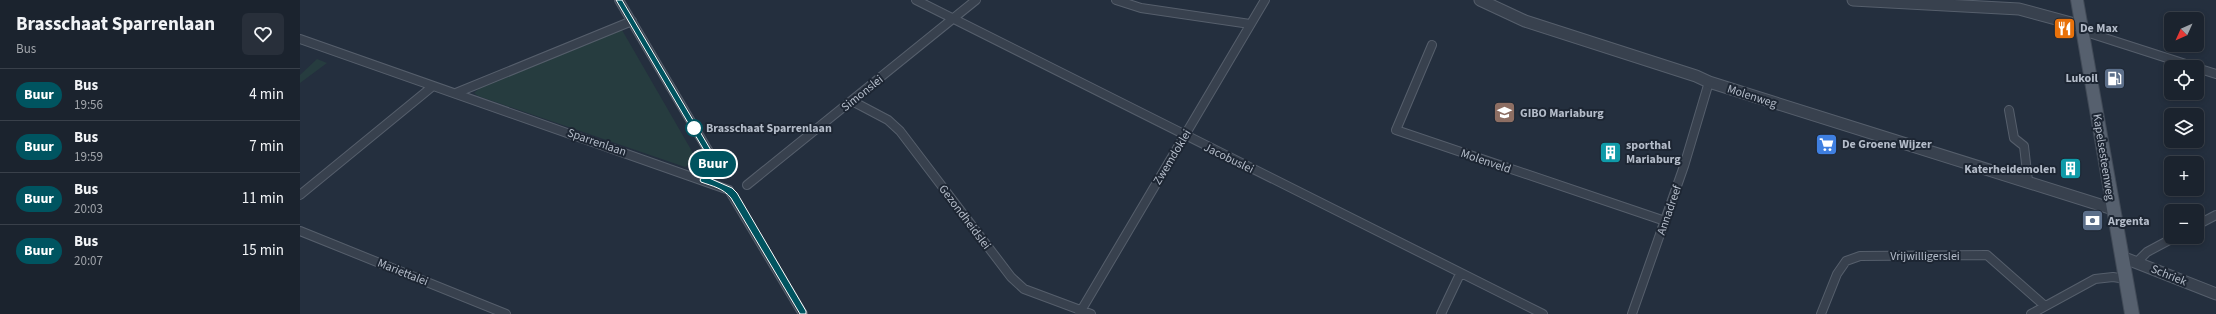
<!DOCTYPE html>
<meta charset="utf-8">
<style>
:root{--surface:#1b232e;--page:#282f3a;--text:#f1f3f6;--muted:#a0a4aa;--line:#39404a}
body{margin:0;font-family:"Source Sans 3",sans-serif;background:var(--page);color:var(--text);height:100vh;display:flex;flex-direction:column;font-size:15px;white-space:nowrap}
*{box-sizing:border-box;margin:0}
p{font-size:13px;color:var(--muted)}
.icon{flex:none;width:22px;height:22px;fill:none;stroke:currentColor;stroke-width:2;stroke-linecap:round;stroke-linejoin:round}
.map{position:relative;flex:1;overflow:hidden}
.side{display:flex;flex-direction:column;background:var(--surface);width:300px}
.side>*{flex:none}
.badge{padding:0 8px;border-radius:13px;font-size:14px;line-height:26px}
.needle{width:26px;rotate:225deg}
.buttons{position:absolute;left:1864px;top:12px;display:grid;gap:8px}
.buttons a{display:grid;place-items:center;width:40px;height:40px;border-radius:6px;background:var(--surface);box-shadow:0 2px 6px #0003,0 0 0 1px var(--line);font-size:20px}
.map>.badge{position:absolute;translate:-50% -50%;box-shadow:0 0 0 2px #fff}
.round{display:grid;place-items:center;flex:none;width:42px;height:42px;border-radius:6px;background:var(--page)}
.headline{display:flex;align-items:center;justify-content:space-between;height:68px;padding:0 16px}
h1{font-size:19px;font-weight:700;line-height:30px}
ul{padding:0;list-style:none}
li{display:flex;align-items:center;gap:12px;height:52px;padding:0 16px;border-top:1px solid var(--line)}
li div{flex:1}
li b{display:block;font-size:15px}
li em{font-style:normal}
li .badge{min-width:44px;font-weight:700;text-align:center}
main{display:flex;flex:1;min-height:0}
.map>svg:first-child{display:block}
</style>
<main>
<section class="side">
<div class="headline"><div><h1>Brasschaat Sparrenlaan</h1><p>Bus</p></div><a class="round"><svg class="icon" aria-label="heart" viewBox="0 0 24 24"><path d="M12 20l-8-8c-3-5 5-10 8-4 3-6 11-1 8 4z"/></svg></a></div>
<ul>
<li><span class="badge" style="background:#005460;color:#fff">Buur</span><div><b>Bus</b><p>19:56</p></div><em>4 min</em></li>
<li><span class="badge" style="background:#005460;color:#fff">Buur</span><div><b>Bus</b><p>19:59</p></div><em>7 min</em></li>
<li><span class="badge" style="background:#005460;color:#fff">Buur</span><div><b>Bus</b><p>20:03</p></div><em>11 min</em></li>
<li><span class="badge" style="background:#005460;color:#fff">Buur</span><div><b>Bus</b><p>20:07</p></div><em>15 min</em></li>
</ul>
</section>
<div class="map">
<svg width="1916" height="314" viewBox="0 0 1916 314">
<rect width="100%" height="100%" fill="#242f3e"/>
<path fill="#263c3f" d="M322,30l75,130 -12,7 -207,-71 -4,-3 6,-5z
M17,59l10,4 -27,20v-8z"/>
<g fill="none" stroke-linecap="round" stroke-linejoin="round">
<defs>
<path id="minor" d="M319,0l93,157 1,9 -9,14
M616,0l627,314
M816,0l25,8 109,16
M1783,31l112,36
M0,39l429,151 74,124
M1132,45l-36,85 269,91
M1897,68l19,6
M156,93l176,-72
M552,101l36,19 12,11 111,146 13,12 67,25
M1709,110l5,28 10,8 4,35
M447,185l229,-185
M0,195l133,-109
M1897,225l19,-10
M0,231l206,83
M1837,262l10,-10 28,-15
M779,314l186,-314
M1141,314l19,-40
M1332,314l52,-148 25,-84
M1521,314l16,-40 9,-13 14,-5 127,-1 58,51
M1731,314l64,-35 18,-2 13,2"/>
<path id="tertiary" d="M1180,0l45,21 171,55 13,6 404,127
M1553,0l166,9 63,17
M1822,257l94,37"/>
<path id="primary" d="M1771,0h12l56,314h-14z"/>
</defs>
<use href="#minor" stroke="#565f6c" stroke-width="10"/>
<use href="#tertiary" stroke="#565f6c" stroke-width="13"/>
<use href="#primary" stroke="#414a57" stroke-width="2"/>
<use href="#minor" stroke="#38414e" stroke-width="8"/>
<use href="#tertiary" stroke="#38414e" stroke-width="11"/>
<use href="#primary" fill="#56606e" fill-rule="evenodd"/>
</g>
<path fill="#005460" stroke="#fff" d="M316,0h6l93,157 2,9 -8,12 23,10 5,5 69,118v3h-6l-69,-116c-8,-10 -19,-12 -30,-16l-1,-2 9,-14 -1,-9z"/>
<defs>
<symbol id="restaurant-square" viewBox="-11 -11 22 22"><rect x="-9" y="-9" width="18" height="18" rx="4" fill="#e8710a" stroke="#1d2633"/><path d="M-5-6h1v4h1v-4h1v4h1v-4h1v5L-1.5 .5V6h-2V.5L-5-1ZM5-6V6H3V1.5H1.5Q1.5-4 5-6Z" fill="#fff"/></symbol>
<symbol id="fuel-square" viewBox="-11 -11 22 22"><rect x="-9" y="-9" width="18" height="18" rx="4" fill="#5c6f8a" stroke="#1d2633"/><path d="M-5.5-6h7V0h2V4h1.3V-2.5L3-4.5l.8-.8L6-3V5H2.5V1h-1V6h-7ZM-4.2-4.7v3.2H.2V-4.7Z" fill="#fff"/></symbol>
<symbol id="school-square" viewBox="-11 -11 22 22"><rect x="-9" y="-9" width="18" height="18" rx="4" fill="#8d6e63" stroke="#1d2633"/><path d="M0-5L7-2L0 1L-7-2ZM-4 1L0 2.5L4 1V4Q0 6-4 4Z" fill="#fff"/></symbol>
<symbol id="supermarket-square" viewBox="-11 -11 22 22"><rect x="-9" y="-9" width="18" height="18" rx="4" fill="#3f7fe0" stroke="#1d2633"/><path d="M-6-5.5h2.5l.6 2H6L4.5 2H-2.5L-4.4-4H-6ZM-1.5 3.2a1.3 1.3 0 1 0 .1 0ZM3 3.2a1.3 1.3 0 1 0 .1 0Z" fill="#fff"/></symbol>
<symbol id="building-square" viewBox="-11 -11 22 22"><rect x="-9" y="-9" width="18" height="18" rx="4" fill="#0f9aa8" stroke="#1d2633"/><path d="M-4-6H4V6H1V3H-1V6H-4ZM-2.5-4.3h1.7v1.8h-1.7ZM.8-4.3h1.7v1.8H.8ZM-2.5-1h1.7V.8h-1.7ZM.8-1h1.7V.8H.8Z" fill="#fff"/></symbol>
<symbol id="bank-square" viewBox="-11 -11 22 22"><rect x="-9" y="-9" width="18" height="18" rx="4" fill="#5c6f8a" stroke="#1d2633"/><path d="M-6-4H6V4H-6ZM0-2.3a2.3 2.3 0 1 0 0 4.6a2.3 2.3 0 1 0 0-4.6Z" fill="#fff"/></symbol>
</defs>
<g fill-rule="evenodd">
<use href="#restaurant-square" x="1752" y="16" width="25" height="25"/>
<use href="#fuel-square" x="1802" y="66" width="25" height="25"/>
<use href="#school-square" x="1192" y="100" width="25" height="25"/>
<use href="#supermarket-square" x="1514" y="132" width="25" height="25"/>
<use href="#building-square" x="1298" y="140" width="25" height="25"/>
<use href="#building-square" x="1758" y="156" width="25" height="25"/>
<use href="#bank-square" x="1780" y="208" width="25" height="25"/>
</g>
<circle fill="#fff" stroke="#005460" stroke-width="2" cx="394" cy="128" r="8"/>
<g text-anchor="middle" stroke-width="4" stroke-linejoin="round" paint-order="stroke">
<g font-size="12" font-weight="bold" fill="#b4bcc9" stroke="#1d2633" text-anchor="start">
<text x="1780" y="32">De Max</text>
<text x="1798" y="82" text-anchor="end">Lukoil</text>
<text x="1220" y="117">GIBO Mariaburg</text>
<text x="1542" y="148">De Groene Wijzer</text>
<text x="1326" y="149">sporthal<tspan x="1326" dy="14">Mariaburg</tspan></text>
<text x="1756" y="173" text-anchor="end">Katerheidemolen</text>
<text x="1808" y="225">Argenta</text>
</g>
<g font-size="12" fill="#b4bcc9" stroke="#1d2633">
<text transform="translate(562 93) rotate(-39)" y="4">Simonslei</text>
<text transform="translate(1452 96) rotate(18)" y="4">Molenweg</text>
<text transform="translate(297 142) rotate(19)" y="4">Sparrenlaan</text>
<text transform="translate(872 157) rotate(-59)" y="4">Zwemdoklei</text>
<text transform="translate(1804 157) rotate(81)" y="4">Kapelsesteenweg</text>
<text transform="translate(929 158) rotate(26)" y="4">Jacobuslei</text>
<text transform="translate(1186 161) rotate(19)" y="4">Molenveld</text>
<text transform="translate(1369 210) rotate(-71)" y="4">Annadreef</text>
<text transform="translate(665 217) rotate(53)" y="4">Gezondheidslei</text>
<text x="1625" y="260">Vrijwilligerslei</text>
<text transform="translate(103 272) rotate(22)" y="4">Mariettalei</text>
<text transform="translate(1869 275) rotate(22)" y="4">Schriek</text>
</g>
<g font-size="12" font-weight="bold" fill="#b4bcc9" stroke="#1d2633" text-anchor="start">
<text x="406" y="132">Brasschaat Sparrenlaan</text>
</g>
</g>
</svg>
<div class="buttons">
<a><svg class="needle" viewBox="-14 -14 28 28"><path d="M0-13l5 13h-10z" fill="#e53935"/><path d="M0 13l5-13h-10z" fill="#a0a4aa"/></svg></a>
<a><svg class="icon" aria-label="locate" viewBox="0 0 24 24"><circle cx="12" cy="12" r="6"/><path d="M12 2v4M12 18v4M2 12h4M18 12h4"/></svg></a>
<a><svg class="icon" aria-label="layers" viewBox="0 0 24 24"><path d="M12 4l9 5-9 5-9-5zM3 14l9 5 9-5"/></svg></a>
<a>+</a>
<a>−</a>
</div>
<b class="badge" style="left:413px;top:164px;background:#005460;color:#fff">Buur</b>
</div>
</main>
